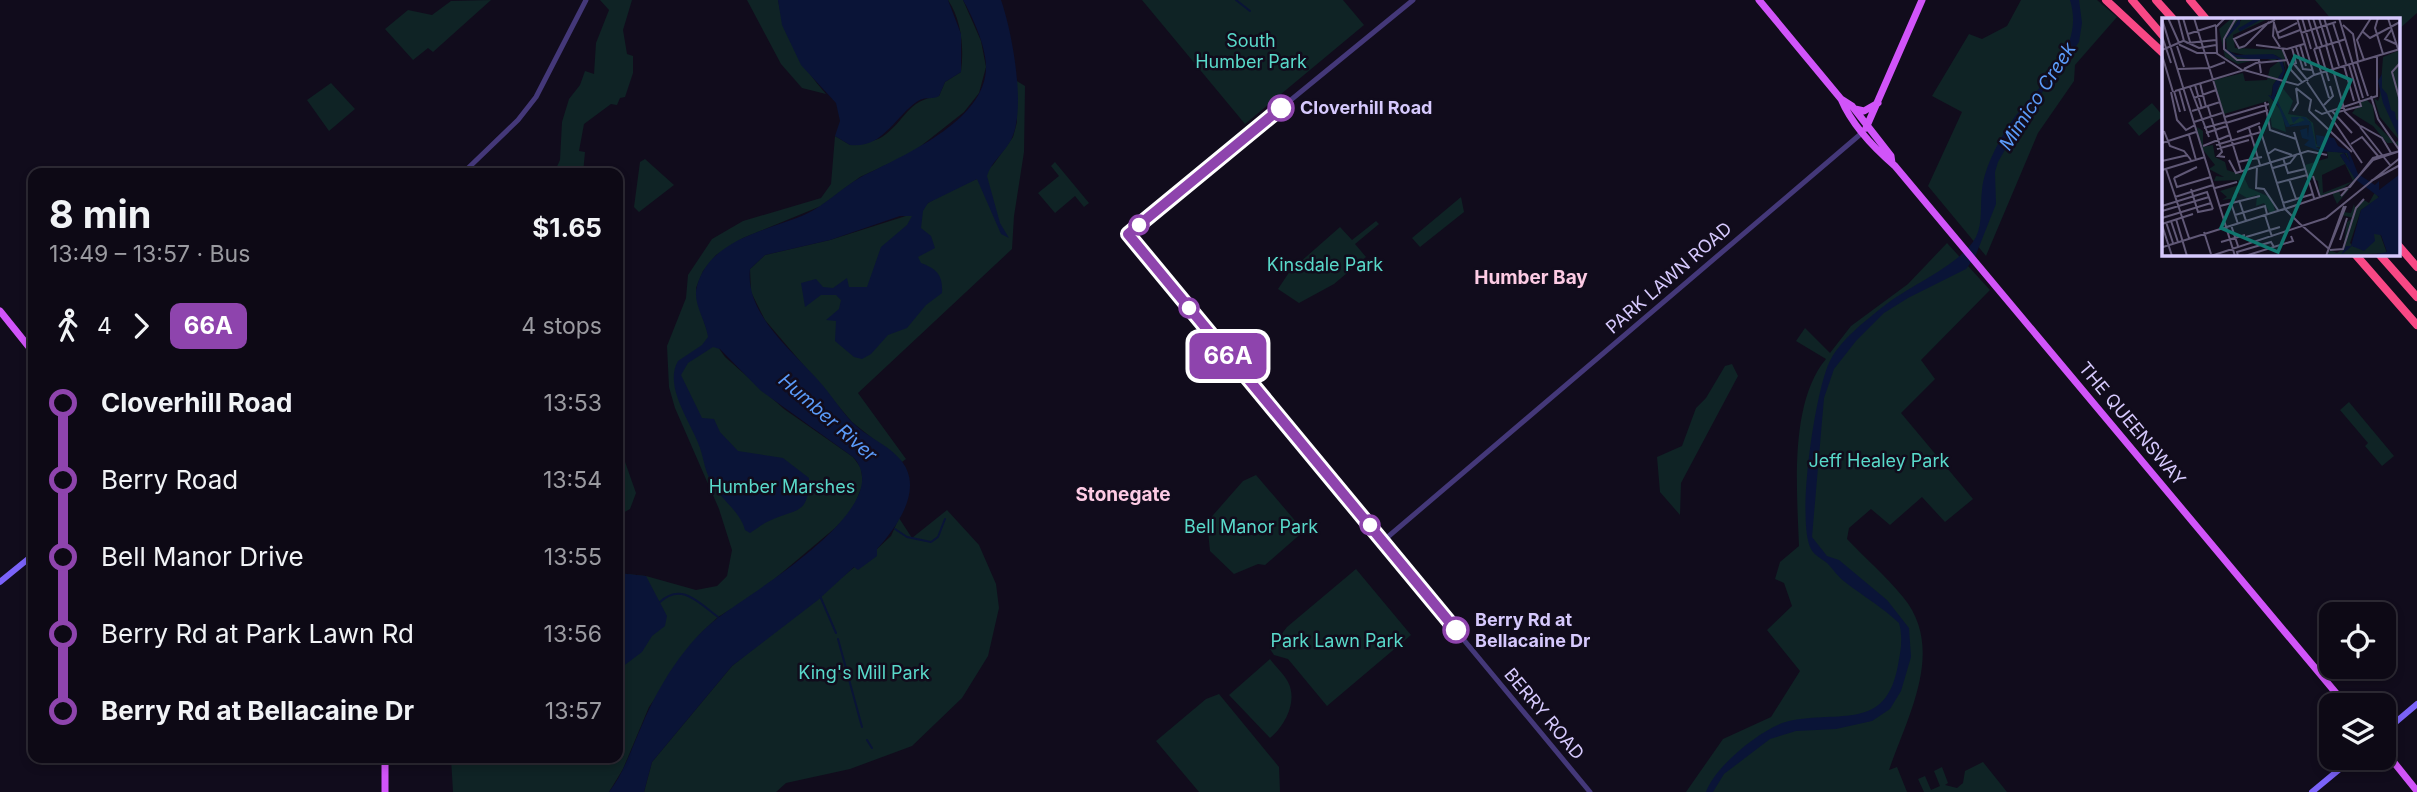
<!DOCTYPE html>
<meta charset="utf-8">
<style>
:root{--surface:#0d0915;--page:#1b1722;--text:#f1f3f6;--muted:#9a9aa0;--line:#2d2a34}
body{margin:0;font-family:Inter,sans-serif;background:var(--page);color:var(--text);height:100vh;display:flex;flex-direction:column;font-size:26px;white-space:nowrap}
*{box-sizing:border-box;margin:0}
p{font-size:23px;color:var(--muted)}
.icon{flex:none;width:38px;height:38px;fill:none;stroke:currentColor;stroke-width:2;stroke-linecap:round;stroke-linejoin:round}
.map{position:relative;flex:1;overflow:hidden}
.drawer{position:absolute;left:28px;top:168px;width:595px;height:595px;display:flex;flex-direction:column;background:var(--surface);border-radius:14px;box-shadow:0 4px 10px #0003,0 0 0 2px var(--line)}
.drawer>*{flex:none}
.badge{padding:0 14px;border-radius:10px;font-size:24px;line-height:46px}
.fabs{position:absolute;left:2319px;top:602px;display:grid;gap:14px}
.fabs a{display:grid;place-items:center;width:77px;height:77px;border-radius:14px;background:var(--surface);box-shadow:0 4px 10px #0003,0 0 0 2px var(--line);font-size:35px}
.map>.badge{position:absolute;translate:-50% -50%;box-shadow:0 0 0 4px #fff}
.legs{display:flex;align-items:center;gap:10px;height:77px;padding:0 21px;font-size:23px}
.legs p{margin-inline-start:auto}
.overview{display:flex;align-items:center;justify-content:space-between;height:119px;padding:0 21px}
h1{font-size:38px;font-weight:700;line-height:52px}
ul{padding:0 21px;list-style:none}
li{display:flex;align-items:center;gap:24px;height:77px;font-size:26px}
li i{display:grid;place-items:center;width:10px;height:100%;margin:0 9px;background:currentColor}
li i::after{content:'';width:18px;height:18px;margin:-9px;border:5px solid;border-radius:50%;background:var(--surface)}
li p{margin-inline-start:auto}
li:first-child i{background:linear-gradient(#0000 50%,currentColor 0)}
li:last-child i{background:linear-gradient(currentColor 50%,#0000 0)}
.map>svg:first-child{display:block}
</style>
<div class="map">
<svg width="2417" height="792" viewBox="0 0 2417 792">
<rect width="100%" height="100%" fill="#110c1c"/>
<path fill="#0f2325" d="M491,0l-58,52 -5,-4 -15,12 -28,-31 23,-19 24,5 19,-14z
M600,0h32l-9,30 4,24 6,2v17l-8,24 -5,1 -3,7 -6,-1 -27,20 -5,27 6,1 -2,21h-29l6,-13 2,-38 7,-23 11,-14 5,-14 9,3 2,-31 13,-33z
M747,0h31c7,38 23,65 48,94l-24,-6 -21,-24z
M948,0h15l18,41 5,26 -7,26 -15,19 -52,41 -52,24 -39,29 -78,32 -27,17 -13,16 -7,17 3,19 9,26 17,24 59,52 69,48 8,11 2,16 -11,27 -17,17 -77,65 -40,24 -18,17 -51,73 -26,62 -14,23h-156l-2,-34h167v-185l28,3 50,14 21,-4 10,-10 5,-26 -13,-41 -44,-101 -6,-21 -2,-41 19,-48 2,-23 24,-36 31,-18 78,-23 10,-14 4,-48 15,9c10,-2 24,-3 32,-8 24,-16 24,-37 57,-41l6,-14 16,-10c3,-24 1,-51 -13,-72z
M1142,0h201l21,25 -119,99z
M2021,0h76l20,17 -42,48 -1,16 -36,52 -52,123 -58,-70 34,-74 -30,-16 37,-62 13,5 25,-13z
M2315,0h102v13l-19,17v-11h-67z
M1015,80l10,6 -1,66 -10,64 -2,33 -154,144 48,66 -4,3 -50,-40 -87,-102 -14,-28 -1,-23 15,-14 65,-15 79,-25 40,-25 28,-11 16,-14 20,-28 4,-15z
M331,83l24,26 -26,22 -22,-31z
M2152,103l11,13 -24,20 -11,-13z
M645,159l29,26 -35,27 -5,-5 6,-45z
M1055,162l34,41 -5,4 -9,-11 -20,17 -17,-20 21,-17 -8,-10z
M1461,197l3,15 -44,35 -8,-9z
M1376,221l3,3 -24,20 11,13 -32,27 -35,19 -21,-14 12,-18 50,-44 12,13z
M1947,243l43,47 -69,70 14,19 -34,34 72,86 -28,23 -23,-25 -32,28 -19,-16 -22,19 -2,11c18,19 39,37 56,58 43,52 5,118 -14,173l8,-3 10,25h-221l37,-53 48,-22 29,-46 -33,-41 25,-24 -8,-23 -9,-4 5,-17 19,-16c-2,-55 -10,-143 27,-187l-30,-18 9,-13 25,25 21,-27 57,-42z
M1732,364l6,12 -57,107 -1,32 -20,-23 -3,-35 25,-11 14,-38 10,-10 19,-32z
M2349,402l45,54 -12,10 -17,-20 3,-3 -28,-33z
M618,442l18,51 -6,16 -9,5 -3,-4c6,-22 0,-45 0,-68z
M1256,475l48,56 -39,34 -7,-1 -24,10 -24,-23 -3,-29 36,-41z
M947,510l32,35 17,39 3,24 -11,48 -26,42 -50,48 -62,23 -64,14 -10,9h-132l8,-30 80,-96 145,-117 14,-13 8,-18 13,20z
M1356,569l55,66 -84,71 -39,-47 -14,-4 -4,-6 17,-22z
M1270,659c5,7 14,15 18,23 10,19 -3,44 -18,56l-41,-43z
M1219,694l60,73 1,25h-81l-43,-51 50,-42z
M1983,762l24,30h-83l-6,-13 7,-3 6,14 9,-4 -6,-15 8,-4 6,16 -3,2 12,3 6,-5 2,-12z"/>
<path fill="#0a1437" d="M778,0h170l13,34v38l-16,10 -6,14c-7,4 -13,0 -21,5 -23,15 -35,48 -68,44l-15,-9 5,-15 -4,-18 -35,-38 -19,-40z
M963,0h38c11,31 26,110 10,140 -7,13 -20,22 -24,36l13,47 9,15 -8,-4 -24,-55 -49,24 -5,8 -2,17 10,8 4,12 -17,9 3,6c16,6 22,12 21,30l-16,12 -19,23 -19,7 -17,19 -9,5 -8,-2 -19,-16 1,-20 -10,-1 13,-11 2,-9 -5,-5h-15l-16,12 -4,-24 15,-4 7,8 10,1 14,-10 2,9h18l14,-40 26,-22 5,-9h-12l-70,24 -65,15 -15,14c-5,45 41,80 68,111 12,13 21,28 33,41 14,15 34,22 47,36 29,29 -1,70 -21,92v7l-19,14 -4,-3 -36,33 -86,66 -80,96 -8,30h-35c15,-19 23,-45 33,-67 16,-38 43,-83 77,-108 33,-25 181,-111 134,-160l-93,-67 -40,-41 -7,-2 -25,16 -7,12 21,43 12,1 6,13 18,19 45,7 26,20c0,38 -13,30 -40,43 -7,3 -12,8 -19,12l-5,-3c-5,-19 -23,-29 -33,-47 -7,-11 -8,-23 -12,-35 -8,-25 -37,-61 -22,-87l24,-16 6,-8c-2,-17 -16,-34 -11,-51 13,-47 69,-55 107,-71 22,-10 37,-27 57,-38 40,-21 127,-56 125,-112 -1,-21 -13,-47 -23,-65z
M2070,0h9l3,23 -3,19 -57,78 -24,42 -3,10 1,32 -21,53 -9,12 -58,29 -24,15 -28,28 -22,28 -10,29 -12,139 15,19 12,4 48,40 22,28 2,29 -10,34 -11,18 -18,12 -36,8 -40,2 -26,8 -46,35 -11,18h-7c9,-26 57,-65 83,-71 51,-11 97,11 109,-56 3,-15 5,-28 1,-42 -17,-16 -36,-27 -54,-41 -7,-5 -12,-13 -18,-19 -6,-5 -12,-7 -16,-14 -15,-28 4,-156 18,-186 10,-22 36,-42 55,-57 26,-21 77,-41 92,-69 7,-14 4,-33 6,-47 2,-23 19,-54 32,-72 27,-35 71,-69 56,-118z
M618,573l28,3 21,40 -2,10 -13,10 -10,16 -24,18z"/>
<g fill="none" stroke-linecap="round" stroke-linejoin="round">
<path stroke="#0a1437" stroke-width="2" d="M1236,0l14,11
M895,529l12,8 24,5 7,-5 7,-18
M820,596l16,37
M660,602c21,-20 38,0 58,15
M838,639l24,88
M867,740l5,8"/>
<path stroke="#443879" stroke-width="5" d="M1413,0l-286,234 463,558
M463,173l55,-53 18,-23 50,-97
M1383,541l480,-409"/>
<path stroke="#7b63f9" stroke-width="6" d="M0,582l33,-27
M2384,732l33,-28
M2312,792l41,-34"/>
<path stroke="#d154f9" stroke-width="7" d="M1759,0l82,99 11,7 39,50 1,7
M1841,99c11,26 34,50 54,67l451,539
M1855,109l9,2 14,-8
M1866,128l56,-128
M0,311l33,41
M2384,750l33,41
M385,792v-34"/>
<path stroke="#f84885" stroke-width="8" d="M2106,0l57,53
M2132,0l31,36
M2156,0l17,19
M2190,0l16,19
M2398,245l19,22
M2355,254l62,71
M2379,254l38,43"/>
</g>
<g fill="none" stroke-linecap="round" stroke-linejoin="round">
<defs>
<path id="line-1" d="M1281,108l-153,126 328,396"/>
</defs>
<use href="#line-1" stroke="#fff" stroke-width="16"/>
<use href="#line-1" stroke="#8e44ad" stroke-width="10"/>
</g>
<g fill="#fff" stroke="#8e44ad" stroke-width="3.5">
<circle cx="1281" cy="108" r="12"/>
<circle cx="1139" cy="225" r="9"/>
<circle cx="1189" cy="308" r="9"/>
<circle cx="1370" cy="525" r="9"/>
<circle cx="1456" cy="630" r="12"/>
</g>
<g text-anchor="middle" stroke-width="5" stroke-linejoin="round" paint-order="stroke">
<g font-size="18" fill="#59d9ca" stroke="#110c1c">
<text x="1251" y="47">South<tspan x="1251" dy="21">Humber Park</tspan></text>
<text x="1325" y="271">Kinsdale Park</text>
<text x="1879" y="467">Jeff Healey Park</text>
<text x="782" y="493">Humber Marshes</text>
<text x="1251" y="533">Bell Manor Park</text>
<text x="1337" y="647">Park Lawn Park</text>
<text x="864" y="679">King's Mill Park</text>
</g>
<g font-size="18" font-weight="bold" fill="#d6c9fd" stroke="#110c1c" text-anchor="start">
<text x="1300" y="114">Cloverhill Road</text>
<text x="1475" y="626">Berry Rd at<tspan x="1475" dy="21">Bellacaine Dr</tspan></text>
</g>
<g font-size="18" fill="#d6c9fd" stroke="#110c1c">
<text transform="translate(1669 278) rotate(-41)" y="6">PARK LAWN ROAD</text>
<text transform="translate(2132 424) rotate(50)" y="6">THE QUEENSWAY</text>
<text transform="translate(1544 714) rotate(50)" y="6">BERRY ROAD</text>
</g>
<g font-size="19" font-style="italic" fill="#5b9bf9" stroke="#110c1c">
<text transform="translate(2037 96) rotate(-57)" y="7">Mimico Creek</text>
<text transform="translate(828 417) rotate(41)" y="7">Humber River</text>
</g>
<g font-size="19" font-weight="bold" fill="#fdcbe4" stroke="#110c1c">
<text x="1531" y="284">Humber Bay</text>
<text x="1123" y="501">Stonegate</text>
</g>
</g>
<g transform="translate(2162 18)">
<rect width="238" height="238" fill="#110c1c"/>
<path d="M70,0h8l-13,17 -3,13 8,8 39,1 10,5 2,9 -10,14 -2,13 11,14 4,20 -14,-5 -4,-26 -44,13 -10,-34 29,-7 2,8 22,-1 3,-12 8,-6 -14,-4 -26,6 -13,-7 -6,-28zM81,0h27l-37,17 2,13 49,2 2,22 -3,-12 -8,-5 -22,2 -26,-6 -1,-12zM238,32v100l-5,-7 4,-3 -19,-23 -6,-19 4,3 2,-5 3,-39zM116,64l15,19 -5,13 18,3 7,6 3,21 13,3h-14l-5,-26 -21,4 -13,-27zM203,80l8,8 2,17 20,20h-8l-14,-17 -21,-13zM35,109l6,4v16l10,-2 2,12 10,5 2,8 16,5 6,13 23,10 3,13 -5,2 -6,-10 -8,3 1,-11 -10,3 -10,-6v6l-15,2 5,-3 -7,-6 19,-6 -1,-5 -24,1 2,-5 8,1 -15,-8 6,-4 -15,-19zM165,133l20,2 3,10 -5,-10 -5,2 16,24 -17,12 2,6 14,-15 -18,22 -5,-11 -12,5 -2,-17 -10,-5 -3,-11 23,-7zM183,146l8,17 -30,12 -1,-18zM213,174l4,6 -18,12 -11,33 4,4 11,-6 4,5 4,-12h7l7,19 -60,3 3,-6 7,3 6,-4 4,-27 6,-4 -11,-3 1,-3 8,1 3,-9 1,4 9,-8 5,3z" fill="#0f2325" fill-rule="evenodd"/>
<path d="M78,0v6l-14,15v10l10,6 37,-1 9,5 3,12 -10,25 15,30 15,-6 -5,-3 -7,6 -2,-6h14l6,6 5,24 3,2 6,-1 -8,-2 -1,-11 18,3 4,8 11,5 9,23 17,11 4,-4v9l21,-16v82h-33l20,-4 -6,-17 -7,-1 1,7 -11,10 -12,-5 -11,9 5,-9h5l10,-36 18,-13 -24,-18 -15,-24 4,-2 6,9 -3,-9 -28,-2 -15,-6 5,-5 -7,-2 -2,-8 7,-2 1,9 1,-12 -23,2 -8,-22 -10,-10 4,1 1,-11 10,-14 -5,-12h-29l-17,-3 -7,-4 2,-17zM220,56v14l5,6 4,16 4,2 1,7 4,3v18l-17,-37 -5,-22z" fill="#0a1437"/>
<path fill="none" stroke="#0a1437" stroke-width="3.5" d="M77,12l21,-12"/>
<path fill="none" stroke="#605876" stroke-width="2" d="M6,0l12,27 17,8h19l26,17M16,0l6,23 15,7 17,-3M21,0l7,24M32,0l47,153M74,0l-12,21v10l13,11h22l2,13M135,0l17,57M140,0l9,31M146,0l9,30M151,0l9,28M157,0l8,27M162,0l15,48M177,0l24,80M216,0l-3,10 8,26M226,0l10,31M0,1l73,237M112,4l-1,14 7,11M112,5l5,15 21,-8M171,5l13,41M181,7l10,9 5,27M230,11l-7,10 11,5M200,13l8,7 30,-16M115,15l20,-10M139,15l35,-11M26,16l28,-9M0,18l9,27M25,25l29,-3M94,27l31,4 17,-5M138,27l6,21M164,27l19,67 16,15M15,28l7,21M83,28l-6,2 -5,-9 41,-19M83,28l24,-24M134,29l7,22 9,1M157,29l10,34M120,30l9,22 11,12M152,31l15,49M152,31l32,-10M0,32l21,-9M55,35l-1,-26 9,-9M0,37l11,37M202,42l-7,-20 14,-22M195,44l11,34M238,45l-8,9 8,29M132,46l14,17M128,47l6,-2 -4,-15M182,48l10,35M16,51l31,-1 16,-6M82,51l12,-6 32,-3M145,64l55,81M38,65l6,24M33,67l7,24M28,69l19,50M134,70l15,12 -2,11M17,71l6,22M12,73l6,21M13,73l69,-21 54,15 16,-10 86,-26M9,74l6,28 9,10 9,-5M209,78l7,23 22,32M32,80l22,-8M103,84l5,28 26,9M162,87l9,-9 -3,-10M46,89l14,45 -4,4 7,1M153,92l7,4 55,-18v-40M30,93l28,-9M131,93l5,-8 -2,-15M147,93l43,41M170,93l20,22M176,94l23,-6 -12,-41M63,99l44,-13M32,104l28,-9M64,105l42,-13M97,108l26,83M199,108l21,12 9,15M198,109l30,38M42,110l22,-6M87,110l11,37M2,113l6,15 14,5 7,9M75,114l23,-9M132,114l20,66M44,115l21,-7M27,117l7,25M0,125l34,-11M189,126l11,-7 16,19M54,127l45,-13M41,128l27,-11M55,131l32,-9M106,136l7,-5 17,6M121,140l5,15 17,-4M67,142l7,13 72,-22 19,4M0,143l26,-6M76,144l24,-5M95,148l-1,22 8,1 14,21M111,150l17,-5 7,-9M4,151l23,69M0,152l43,-13M151,158l7,21M12,160l3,9 34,-10M12,160l23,-11M127,161l7,20M209,163l29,-16M115,165l30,-8M53,170l22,-6M29,171l7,23 15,-3M179,178l32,-36 27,-9M13,179l38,-12M77,182l7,21M69,185l7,21M121,185l30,-9M0,188l45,-14 6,17M58,188l40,-10M123,191l15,15M120,192l68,-23 23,-29 27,-7M0,193l47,-14M73,197l30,-9 2,8M103,197l7,22M0,200l49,-15M14,201l11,37M9,203l7,21M4,204l7,21M137,205l30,26M0,206l31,-10M0,207l10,31M69,207l7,21M42,214l7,22M84,219l34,-10M178,222l7,-22M59,224l24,-7M1,229l121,-38M168,232l13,-1 13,-41 8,-9M49,238l115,-38 74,-60M76,238l-1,-4 34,-10 3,5M83,238l48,-15 -2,-5M164,238l20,-50M164,238l18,-50"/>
<path fill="#0f766e" fill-opacity="0.15" stroke="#0f766e" stroke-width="3.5" d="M133,38l56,24 -73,172 -57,-24z"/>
<rect width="238" height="238" fill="none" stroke="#d6c9fd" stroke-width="3.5"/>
</g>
</svg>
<div class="fabs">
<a><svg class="icon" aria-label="locate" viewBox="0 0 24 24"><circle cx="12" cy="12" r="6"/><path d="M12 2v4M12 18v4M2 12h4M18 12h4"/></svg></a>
<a><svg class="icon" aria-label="layers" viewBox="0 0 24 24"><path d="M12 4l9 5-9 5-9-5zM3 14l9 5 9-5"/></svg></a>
</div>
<b class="badge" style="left:1228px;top:356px;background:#8e44ad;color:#fff">66A</b>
<section class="drawer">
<div class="overview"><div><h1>8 min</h1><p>13:49 – 13:57 · Bus</p></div><b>$1.65</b></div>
<div class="legs"><svg class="icon" aria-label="walk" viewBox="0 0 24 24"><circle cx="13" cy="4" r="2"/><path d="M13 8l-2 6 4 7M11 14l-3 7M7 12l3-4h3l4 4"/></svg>4<svg class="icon" aria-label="forward" viewBox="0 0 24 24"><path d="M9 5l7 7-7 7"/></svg><b class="badge" style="background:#8e44ad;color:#fff">66A</b><p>4 stops</p></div>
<ul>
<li><i style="color:#8e44ad"></i><b>Cloverhill Road</b><p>13:53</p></li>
<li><i style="color:#8e44ad"></i><span>Berry Road</span><p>13:54</p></li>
<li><i style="color:#8e44ad"></i><span>Bell Manor Drive</span><p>13:55</p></li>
<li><i style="color:#8e44ad"></i><span>Berry Rd at Park Lawn Rd</span><p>13:56</p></li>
<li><i style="color:#8e44ad"></i><b>Berry Rd at Bellacaine Dr</b><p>13:57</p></li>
</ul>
</section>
</div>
